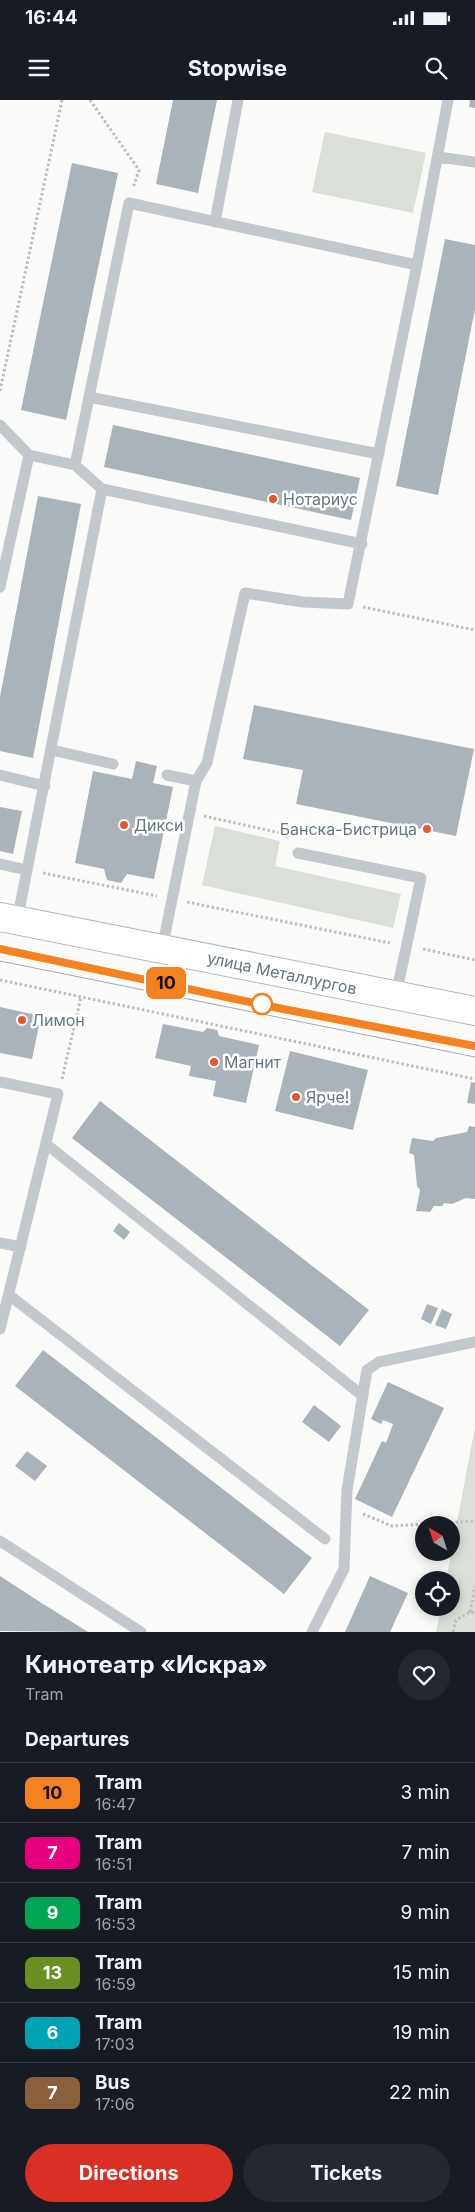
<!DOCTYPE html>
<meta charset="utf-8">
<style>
:root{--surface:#171b24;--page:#242831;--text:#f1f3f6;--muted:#9ea1a6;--line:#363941;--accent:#d93025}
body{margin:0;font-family:Inter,sans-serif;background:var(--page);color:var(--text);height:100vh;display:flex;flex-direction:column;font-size:19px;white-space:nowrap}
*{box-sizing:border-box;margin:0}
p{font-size:16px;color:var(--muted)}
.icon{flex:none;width:28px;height:28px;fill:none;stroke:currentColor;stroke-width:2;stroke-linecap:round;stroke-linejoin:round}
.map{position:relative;height:1532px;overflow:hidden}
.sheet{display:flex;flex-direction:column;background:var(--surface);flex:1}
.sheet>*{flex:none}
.badge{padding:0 10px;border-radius:8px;font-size:18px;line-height:32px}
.needle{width:32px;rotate:321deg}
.tools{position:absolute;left:415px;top:1416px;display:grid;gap:10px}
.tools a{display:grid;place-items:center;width:45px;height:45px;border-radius:50%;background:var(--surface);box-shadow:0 2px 12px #0003;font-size:25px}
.map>.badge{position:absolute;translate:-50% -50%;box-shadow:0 0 0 2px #fff}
h2{padding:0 25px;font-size:19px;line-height:45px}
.round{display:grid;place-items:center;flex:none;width:52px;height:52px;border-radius:26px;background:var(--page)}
.overview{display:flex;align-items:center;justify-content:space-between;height:85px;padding:0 25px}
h1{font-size:24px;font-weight:700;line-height:38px}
.action{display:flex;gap:10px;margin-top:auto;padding:10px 25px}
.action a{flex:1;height:58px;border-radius:30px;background:var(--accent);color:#fff;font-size:20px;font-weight:700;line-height:58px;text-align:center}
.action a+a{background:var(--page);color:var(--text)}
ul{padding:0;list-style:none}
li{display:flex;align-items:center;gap:15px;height:60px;padding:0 25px;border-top:1px solid var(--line)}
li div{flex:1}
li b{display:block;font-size:19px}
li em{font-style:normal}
li .badge{min-width:55px;font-weight:700;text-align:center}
.status{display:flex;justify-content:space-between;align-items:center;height:35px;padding:0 25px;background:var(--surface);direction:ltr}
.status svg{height:14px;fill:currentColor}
header{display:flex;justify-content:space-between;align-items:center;height:65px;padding:0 25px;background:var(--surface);font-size:22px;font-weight:700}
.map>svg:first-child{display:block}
</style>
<div class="status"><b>16:44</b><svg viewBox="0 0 49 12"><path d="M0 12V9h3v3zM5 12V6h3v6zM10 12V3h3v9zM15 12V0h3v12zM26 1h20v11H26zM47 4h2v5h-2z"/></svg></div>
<header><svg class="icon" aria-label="menu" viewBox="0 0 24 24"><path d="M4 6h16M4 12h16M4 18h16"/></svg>Stopwise<svg class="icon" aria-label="search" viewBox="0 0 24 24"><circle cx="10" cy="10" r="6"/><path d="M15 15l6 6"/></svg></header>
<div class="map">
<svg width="475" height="1532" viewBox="0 0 475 1532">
<rect width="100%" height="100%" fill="#fafaf8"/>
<path fill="#dadfd7" d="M325,32l101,21 -13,60 -101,-21z
M215,726l65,15 -5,25 126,28 -8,34 -191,-43z
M475,1327v205h-39l5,-24h10v-28h-5z"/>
<path fill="#aab3b9" d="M173,0h44l-19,93 -42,-9z
M470,0h5v8l-6,-1z
M72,63l46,10 -52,247 -45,-10z
M445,139l30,6v64l-37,186 -42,-9z
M113,325l247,53 -9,42 -247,-53z
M38,396l43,8 -48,254 -33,-7v-54z
M254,605l220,44 -18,87 -160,-32 7,-34 -60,-11z
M136,661l21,5 -4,17 20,4 -19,92 -27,-5 -6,9 -14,-3 -3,-11 -29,-6 18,-92 39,8z
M0,707l22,4 -9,43 -13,-3z
M0,907l41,9 -9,43 -32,-6z
M163,924l40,8 4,-4 10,2 2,6 40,9 -13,58 -33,-7 3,-15 -27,-5 2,-10 -36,-8z
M290,951l78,19 -15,60 -78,-19z
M471,982l4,1v21l-8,-1z
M100,1001l269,209 -29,36 -268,-208z
M469,1026l6,1v72l-9,-1 -14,6 -8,-1 -2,3h-8l-4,6 -14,-1 4,-21 -3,-4 -3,-31 -5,-2 3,-15 21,3 3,-3 31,-6z
M119,1123l11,9 -6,8 -11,-9z
M427,1204l11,4 -7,16 -10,-5z
M442,1209l10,5 -6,15 -11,-4z
M43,1250l269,208 -28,36 -269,-208z
M388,1282l56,26 -52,109 -37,-18 27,-58 4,2 7,-19 -10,-4 -2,4 -10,-5z
M314,1305l27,21 -12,16 -27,-20z
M27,1351l20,15 -12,15 -20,-15z
M0,1476l40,26 48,30 -88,-1z
M370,1476l38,17 -18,39h-45z"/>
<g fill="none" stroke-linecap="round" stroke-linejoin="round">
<defs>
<path id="secondary" d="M0,817l475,94"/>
</defs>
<use href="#secondary" stroke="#b3babf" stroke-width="30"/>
<path stroke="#bbbfc2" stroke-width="3" stroke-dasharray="2.5 2.5" stroke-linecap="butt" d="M90,0l49,70 -6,18
M0,291l62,-291
M363,507l112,23
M204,716l81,18 3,5
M43,773l114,23
M187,802l203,41
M423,849l52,11
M0,880l475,99
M62,979l19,-82
M363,1414l29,12 83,-5
M470,1512l5,-26
M453,1532l3,-12 14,-8 5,1"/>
<path stroke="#c3c8cc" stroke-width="11" d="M438,57l37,5
M215,122l23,-122
M89,297l290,57
M0,325l29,30 46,10 27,24 260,55
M75,365l54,-262 288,62 31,-165
M0,487l29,-132
M52,650l61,14
M0,675l45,11
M196,681l11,-18 38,-170 58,9 45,2 69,-339
M298,753l123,25 -25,117
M0,764l27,6
M17,821l85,-432
M162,849l34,-168 -29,-6
M0,982l58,12 -58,235
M46,1044l317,252
M0,1143l21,4
M9,1195l316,244
M0,1441l141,91
M312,1532l32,-63 3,-79 20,-120 12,-8 96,-20"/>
<use href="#secondary" stroke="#fff" stroke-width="28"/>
<path stroke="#a2aab0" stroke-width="1" d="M0,849l278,59 197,38
M0,861l475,96"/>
</g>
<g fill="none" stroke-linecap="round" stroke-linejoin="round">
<defs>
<path id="line" d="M0,849l278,59 197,38"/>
</defs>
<use href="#line" stroke="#fff" stroke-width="11"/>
<use href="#line" stroke="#f58220" stroke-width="8"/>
</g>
<g fill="#e4572e" stroke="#fff" stroke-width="2">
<circle cx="273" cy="399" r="5"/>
<circle cx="124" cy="725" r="5"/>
<circle cx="427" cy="729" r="5"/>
<circle cx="22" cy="920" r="5"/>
<circle cx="214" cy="962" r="5"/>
<circle cx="296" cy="997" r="5"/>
</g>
<circle fill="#fff" stroke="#f58220" stroke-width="2.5" cx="262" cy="904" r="10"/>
<g text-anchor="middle" stroke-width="5" stroke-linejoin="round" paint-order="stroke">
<g font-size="16" fill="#657683" stroke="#fff" text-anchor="start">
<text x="283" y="405">Нотариус</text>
<text x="134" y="731">Дикси</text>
<text x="417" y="735" text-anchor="end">Банска-Бистрица</text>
<text x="32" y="926">Лимон</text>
<text x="224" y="968">Магнит</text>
<text x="306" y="1003">Ярче!</text>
</g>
<g font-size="16" fill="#657683" stroke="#fff">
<text transform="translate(282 873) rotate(12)" y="6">улица Металлургов</text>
</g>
</g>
</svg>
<div class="tools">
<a><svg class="needle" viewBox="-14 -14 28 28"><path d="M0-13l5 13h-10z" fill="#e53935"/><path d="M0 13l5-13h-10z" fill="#9ea1a6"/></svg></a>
<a><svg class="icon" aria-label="locate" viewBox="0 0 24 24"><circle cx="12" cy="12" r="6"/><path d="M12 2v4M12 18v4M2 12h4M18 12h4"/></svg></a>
</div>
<b class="badge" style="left:166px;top:883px;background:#f58220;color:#111">10</b>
</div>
<section class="sheet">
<div class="overview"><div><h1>Кинотеатр «Искра»</h1><p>Tram</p></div><a class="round"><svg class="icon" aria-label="heart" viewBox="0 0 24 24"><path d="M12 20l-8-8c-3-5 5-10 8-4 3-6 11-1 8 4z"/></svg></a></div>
<h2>Departures</h2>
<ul>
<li><span class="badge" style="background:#f58220;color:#111">10</span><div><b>Tram</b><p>16:47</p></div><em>3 min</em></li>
<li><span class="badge" style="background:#e6007e;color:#fff">7</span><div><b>Tram</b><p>16:51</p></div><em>7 min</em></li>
<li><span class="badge" style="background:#00a651;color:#fff">9</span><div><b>Tram</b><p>16:53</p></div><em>9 min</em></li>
<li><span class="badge" style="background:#6b8e23;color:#fff">13</span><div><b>Tram</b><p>16:59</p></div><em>15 min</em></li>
<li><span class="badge" style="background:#00a3b4;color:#fff">6</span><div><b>Tram</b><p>17:03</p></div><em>19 min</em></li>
<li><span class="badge" style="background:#8b5e3c;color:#fff">7</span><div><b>Bus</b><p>17:06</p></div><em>22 min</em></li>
</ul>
<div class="action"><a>Directions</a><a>Tickets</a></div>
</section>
